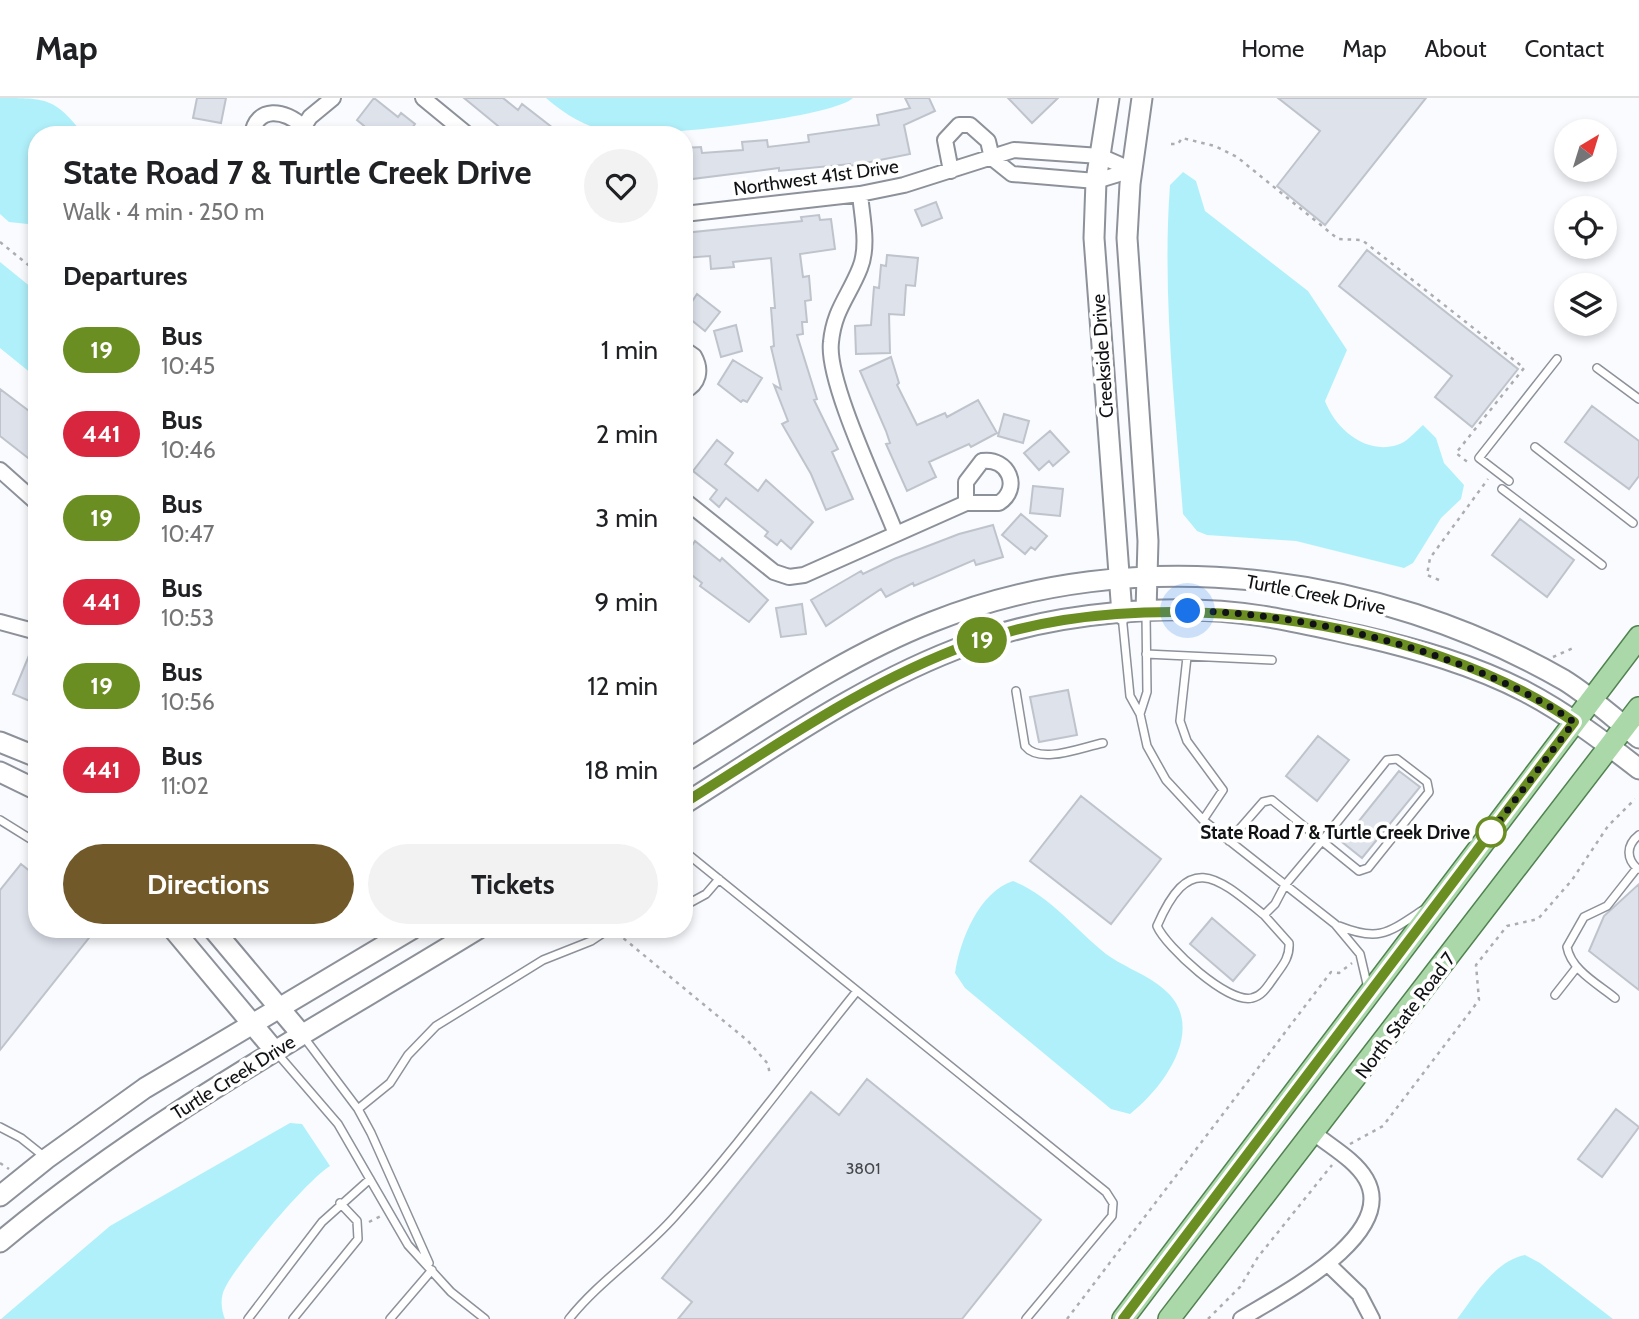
<!DOCTYPE html>
<meta charset="utf-8">
<style>
:root{--surface:#fff;--page:#f2f2f2;--text:#202124;--muted:#757577;--line:#e0e0e0;--accent:#71592a}
body{margin:0;font-family:Cabin,sans-serif;background:var(--page);color:var(--text);height:100vh;display:flex;flex-direction:column;font-size:26px;white-space:nowrap}
*{box-sizing:border-box;margin:0}
p{font-size:23px;color:var(--muted)}
.icon{flex:none;width:38px;height:38px;fill:none;stroke:currentColor;stroke-width:2;stroke-linecap:round;stroke-linejoin:round}
.map{position:relative;flex:1;overflow:hidden}
.details{position:absolute;left:28px;top:28px;width:665px;height:812px;display:flex;flex-direction:column;background:var(--surface);border-radius:28px;box-shadow:0 4px 10px #0003}
.details>*{flex:none}
.badge{padding:0 14px;border-radius:23px;font-size:24px;line-height:46px}
.needle{width:46px;rotate:38deg}
.fabs{position:absolute;left:1554px;top:21px;display:grid;gap:14px}
.fabs a{display:grid;place-items:center;width:63px;height:63px;border-radius:50%;background:var(--surface);box-shadow:0 4px 10px #0003;font-size:35px}
.you{position:absolute;width:35px;height:35px;margin:-18px;border:5px solid #fff;border-radius:50%;background:#1a73e8;box-shadow:0 0 0 10px #1a73e833}
.map>.badge{position:absolute;translate:-50% -50%;box-shadow:0 0 0 4px #fff}
h2{padding:0 35px;font-size:26px;line-height:63px}
.round{display:grid;place-items:center;flex:none;width:74px;height:74px;border-radius:37px;background:var(--page)}
.summary{display:flex;align-items:center;justify-content:space-between;height:119px;padding:0 35px}
h1{font-size:33px;font-weight:800;line-height:52px}
.primary-button{display:flex;gap:14px;margin-top:auto;padding:14px 35px}
.primary-button a{flex:1;height:80px;border-radius:42px;background:var(--accent);color:#fff;font-size:28px;font-weight:800;line-height:80px;text-align:center}
.primary-button a+a{background:var(--page);color:var(--text)}
ul{padding:0;list-style:none}
li{display:flex;align-items:center;gap:21px;height:84px;padding:0 35px}
li div{flex:1}
li b{display:block;font-size:26px}
li em{font-style:normal}
li .badge{min-width:77px;font-weight:700;text-align:center}
header{display:flex;align-items:center;gap:42px;box-sizing:border-box;height:98px;padding:0 35px;background:var(--surface);border-bottom:2px solid var(--line)}
header strong{font-size:33px}
nav{display:flex;gap:38px;margin-inline-start:auto;font-size:24px}
.map>svg:first-child{display:block}
</style>
<header>
<strong>Map</strong>
<nav><a>Home</a><a>Map</a><a>About</a><a>Contact</a></nav>
</header>
<div class="map">
<svg width="1639" height="1221" viewBox="0 0 1639 1221">
<rect width="100%" height="100%" fill="#f9fbfe"/>
<path fill="#b0f0fa" d="M0,0c47,0 55,0 84,37h-47v90l-28,-3 -9,-8z
M546,0h307c-21,20 -209,41 -242,34 -26,-5 -45,-17 -65,-34z
M1183,74l13,9 9,30 103,80 39,59 -22,51c10,27 40,54 72,44 9,-2 19,-14 26,-20l13,13 8,25 20,22 -3,14 -20,19 -28,45 -9,5 -108,-27 -89,-6 -10,-4 -14,-17c-8,-109 -21,-220 -13,-329z
M0,164l37,30v86l-37,-30z
M1013,783c37,15 62,48 93,73 19,14 48,23 64,41 34,38 -8,94 -40,119l-19,-5 -146,-121 -10,-15c5,-33 24,-81 58,-92z
M290,1025l12,1 28,42c-23,14 -93,97 -105,122 -5,9 -4,22 0,31h-224l109,-93z
M1525,1157l15,8 73,56h-156c18,-23 37,-58 68,-64z"/>
<path fill="#dee2eb" stroke="#bfc3cc" stroke-width="2" d="M197,0h29l-5,25 -28,-5z
M374,0l24,19 3,-4 14,11 -8,11h-32l-18,-15z
M464,0h39l15,12 4,-6 40,31h-53z
M905,0h24l6,13 -31,14 6,29 -60,12v-2l-71,7v-3l-95,12v-32l17,-1 1,6 41,-3 -1,-8 25,-2 1,7 41,-5 -1,-7 71,-10 -2,-10 33,-7z
M1008,0h50l-26,25z
M1278,0h148l-101,127 -48,-39 43,-55z
M936,104l6,16 -20,8 -7,-16z
M819,117l1,5 11,-1 4,30 -35,5 3,23 6,-1 2,24 -6,1 2,21h-5l1,12 -6,1 20,64 -3,1 24,49 -6,3 21,47 -27,11 -15,-36 -29,-50 6,-3 -14,-36 7,4 -10,-42 3,-1 -3,-38h4l-4,-50 -38,4 1,5 -23,2 -1,-13 -26,2v-25l118,-12 -1,-4z
M1367,152l151,119 -46,58 -37,-30 17,-21 -113,-90z
M887,157l31,3 -3,28 -9,-1 -2,30 -15,-1 1,39 -34,1 -1,-28 16,-1 3,-38 5,1 2,-23 5,1z
M697,196l23,18 -15,19 -21,-17z
M736,227l6,26 -21,6 -7,-26z
M891,259l8,26 -2,2 20,40 28,-12 2,4 31,-17 19,33 -26,14 -2,-3 -40,18 7,15 -29,14 -21,-47 4,-1 -4,-12 -26,-60z
M733,262l29,18 -15,24 -4,-2 -2,2 -23,-18z
M0,291l37,28v48l-37,-29z
M1592,308l47,35v35l-10,13 -64,-47z
M1004,316l25,7 -6,22 -25,-7z
M1050,333l19,21 -16,14 -4,-5 -10,9 -15,-17z
M717,342l16,13 -8,11 33,27 8,-11 47,42 -22,27 -10,-9 -4,5 -12,-9 3,-4 -42,-34 -7,9 -9,-8 7,-9 -24,-19z
M1033,388l30,3 -3,27 -30,-3z
M1021,416l26,22 -12,14 -4,-3 -6,7 -23,-19z
M1520,421l54,41 -27,37 -55,-42z
M993,427l10,32 -27,8 -2,-5 -60,26 -1,-3 -27,14 -5,-8 -55,37 -15,-26 50,-29 2,3 31,-15 65,-25z
M684,439l9,7 2,-3 25,20 2,-3 46,42 -19,22 -49,-36 2,-3 -18,-14z
M802,506l4,30 -25,3 -5,-29z
M35,543l2,51 -5,10 -19,-8z
M1068,592l9,45 -38,7 -9,-45z
M1318,638l31,24 -32,41 -31,-25z
M1399,673l21,16 -58,71 -20,-16z
M1081,698l80,63 -50,65 -81,-63z
M21,766l16,13v52h59l-96,121v-160z
M1639,786v106l-50,-39 15,-35z
M1212,820l43,37 -22,26 -43,-37z
M867,981l174,141 -79,99h-284l14,-17 -30,-24 149,-186 28,23z
M1616,1011l23,18 -37,50 -24,-18z"/>
<g fill="none" stroke-linecap="round" stroke-linejoin="round">
<defs>
<path id="lane" d="M1597,270l42,31
M1535,349l98,76
M1509,383l-30,-23 78,-99
M1502,391l100,76
M1122,517l8,81 10,18 7,32 19,34 37,40 132,104 25,30 8,34
M1146,556l126,6
M1187,559l-7,64 7,20 36,49 -20,30
M1016,593l9,55c15,19 57,1 78,-3
M1140,616l7,-22 -1,-78
M0,722l37,23
M1229,743l34,-39 9,-2 50,41 65,-81 10,-1 30,23 2,10 -61,76 -9,3 -37,-30 -37,44 -10,19 -11,11 25,28c1,14 -6,22 -14,33 -6,8 -12,20 -23,22 -24,6 -86,-51 -95,-72 32,-74 58,-51 107,-11
M684,753l422,341 7,11 -1,13 -86,103
M1638,771c-12,-10 -12,-24 1,-34
M684,808l22,-12 13,-15
M1339,828c40,16 49,7 84,-16
M1555,897l22,-28
M1615,900c-17,-14 -44,-28 -48,-51l17,-30 23,-11 30,-38
M303,938l55,73 13,24 58,130
M276,954l62,72 70,121 43,47 34,27
M358,1011l32,-26 18,-28 28,-29 107,-66 48,-19 18,-12
M0,1029l21,11 25,20
M248,1221l74,-97 48,-43
M293,1221l65,-80 -1,-18 -17,-18
M390,1221l42,-49
M569,1221c31,-39 74,-66 107,-104 64,-71 121,-150 181,-224"/>
<path id="street" d="M423,0l45,37
M300,35l10,-16 23,-19
M252,37c4,-30 34,-25 50,-9
M951,73l-6,-31 14,-15h11l18,16 4,17 20,16 84,7 36,-11
M860,96c2,23 9,52 0,74 -11,28 -26,42 -29,74 -5,39 49,150 65,192
M684,116l176,-20 44,-9 110,-35 86,6 32,14
M684,251l10,7c8,14 5,28 -10,35
M0,372l37,33
M684,402l90,72 15,5 15,-2 162,-72h33c23,-15 9,-46 -17,-42l-16,21v21
M0,524l37,10
M1329,1167l30,29 13,25
M1241,1221c35,-22 158,-83 125,-140 -11,-19 -35,-32 -52,-46"/>
<path id="secondary" d="M1109,0l-13,83 -2,57 28,376
M1142,0l-12,86 -3,54 21,303 -2,70
M0,644l37,15
M684,664c81,-50 159,-105 248,-140 203,-81 444,-50 632,58 26,16 51,39 75,58
M0,674l37,18
M684,706c92,-58 183,-123 286,-160 85,-32 203,-42 292,-28 33,5 66,13 99,20 56,13 113,29 165,56 40,21 77,49 113,77
M173,831l101,121
M213,831l89,106
M0,1098l46,-37 99,-71 267,-159
M0,1144c147,-123 315,-213 478,-313"/>
<path id="primary" d="M1123,1221l516,-682
M1169,1221l470,-611"/>
</defs>
<use href="#lane" stroke="#8d919a" stroke-width="10"/>
<use href="#street" stroke="#8d919a" stroke-width="18"/>
<use href="#secondary" stroke="#8d919a" stroke-width="23"/>
<use href="#primary" stroke="#518250" stroke-width="24"/>
<path stroke="#abadb0" stroke-width="2.5" stroke-dasharray="3.5 5" stroke-linecap="butt" d="M1171,46h7l4,-6 33,8 22,11 101,82 24,1 162,128 -68,85 14,11
M0,144l37,30
M1439,482l-12,-5 3,-17 58,-79
M1553,559l20,-9
M617,835l131,108 20,23 2,12
M1350,1046l33,-18 96,-126 -3,-35 31,-39 31,-7 34,-39 36,-54 27,-27
M0,1065l9,6
M369,1124l12,-6
M1067,1221l264,-347 8,1 13,-10
M1208,1221l32,-32 18,-30 74,-92"/>
<use href="#lane" stroke="#fff" stroke-width="7"/>
<use href="#street" stroke="#fff" stroke-width="14"/>
<use href="#secondary" stroke="#fff" stroke-width="19"/>
<use href="#primary" stroke="#abd8a9" stroke-width="21"/>
</g>
<g fill="none" stroke-linecap="round" stroke-linejoin="round">
<defs>
<path id="line" d="M684,705c92,-57 183,-122 286,-159 174,-65 453,-27 604,78l-451,597"/>
</defs>
<use href="#line" stroke="#fff" stroke-width="16"/>
<use href="#line" stroke="#6b8e23" stroke-width="10"/>
<path stroke="#111215" stroke-width="7" stroke-dasharray="0 12.6" d="M1188,513c119,1 288,43 386,111l-83,110"/>
</g>
<circle fill="#fff" stroke="#6b8e23" stroke-width="3.5" cx="1491" cy="734" r="14"/>
<g text-anchor="middle" stroke-width="7" stroke-linejoin="round" paint-order="stroke">
<g font-size="16" fill="#44464a">
<text x="863" y="1076">3801</text>
</g>
<g font-size="19" fill="#111215" stroke="#fff">
<text transform="translate(816 79) rotate(-8)" y="7">Northwest 41st Drive</text>
<text transform="translate(1102 258) rotate(-94)" y="7">Creekside Drive</text>
<text transform="translate(1316 496) rotate(11)" y="7">Turtle Creek Drive</text>
<text transform="translate(1405 917) rotate(-53)" y="7">North State Road 7</text>
<text transform="translate(233 979) rotate(-32)" y="7">Turtle Creek Drive</text>
</g>
<g font-size="19" font-weight="bold" fill="#111215" stroke="#fff" text-anchor="end">
<text x="1470" y="741">State Road 7 &amp; Turtle Creek Drive</text>
</g>
</g>
</svg>
<div class="fabs">
<a><svg class="needle" viewBox="-14 -14 28 28"><path d="M0-13l5 13h-10z" fill="#e53935"/><path d="M0 13l5-13h-10z" fill="#757577"/></svg></a>
<a><svg class="icon" aria-label="locate" viewBox="0 0 24 24"><circle cx="12" cy="12" r="6"/><path d="M12 2v4M12 18v4M2 12h4M18 12h4"/></svg></a>
<a><svg class="icon" aria-label="layers" viewBox="0 0 24 24"><path d="M12 4l9 5-9 5-9-5zM3 14l9 5 9-5"/></svg></a>
</div>
<div class="you" style="left:1188px;top:513px"></div>
<b class="badge" style="left:982px;top:542px;background:#6b8e23;color:#fff">19</b>
<section class="details">
<div class="summary"><div><h1>State Road 7 &amp; Turtle Creek Drive</h1><p>Walk · 4 min · 250 m</p></div><a class="round"><svg class="icon" aria-label="heart" viewBox="0 0 24 24"><path d="M12 20l-8-8c-3-5 5-10 8-4 3-6 11-1 8 4z"/></svg></a></div>
<h2>Departures</h2>
<ul>
<li><span class="badge" style="background:#6b8e23;color:#fff">19</span><div><b>Bus</b><p>10:45</p></div><em>1 min</em></li>
<li><span class="badge" style="background:#d7263d;color:#fff">441</span><div><b>Bus</b><p>10:46</p></div><em>2 min</em></li>
<li><span class="badge" style="background:#6b8e23;color:#fff">19</span><div><b>Bus</b><p>10:47</p></div><em>3 min</em></li>
<li><span class="badge" style="background:#d7263d;color:#fff">441</span><div><b>Bus</b><p>10:53</p></div><em>9 min</em></li>
<li><span class="badge" style="background:#6b8e23;color:#fff">19</span><div><b>Bus</b><p>10:56</p></div><em>12 min</em></li>
<li><span class="badge" style="background:#d7263d;color:#fff">441</span><div><b>Bus</b><p>11:02</p></div><em>18 min</em></li>
</ul>
<div class="primary-button"><a>Directions</a><a>Tickets</a></div>
</section>
</div>
